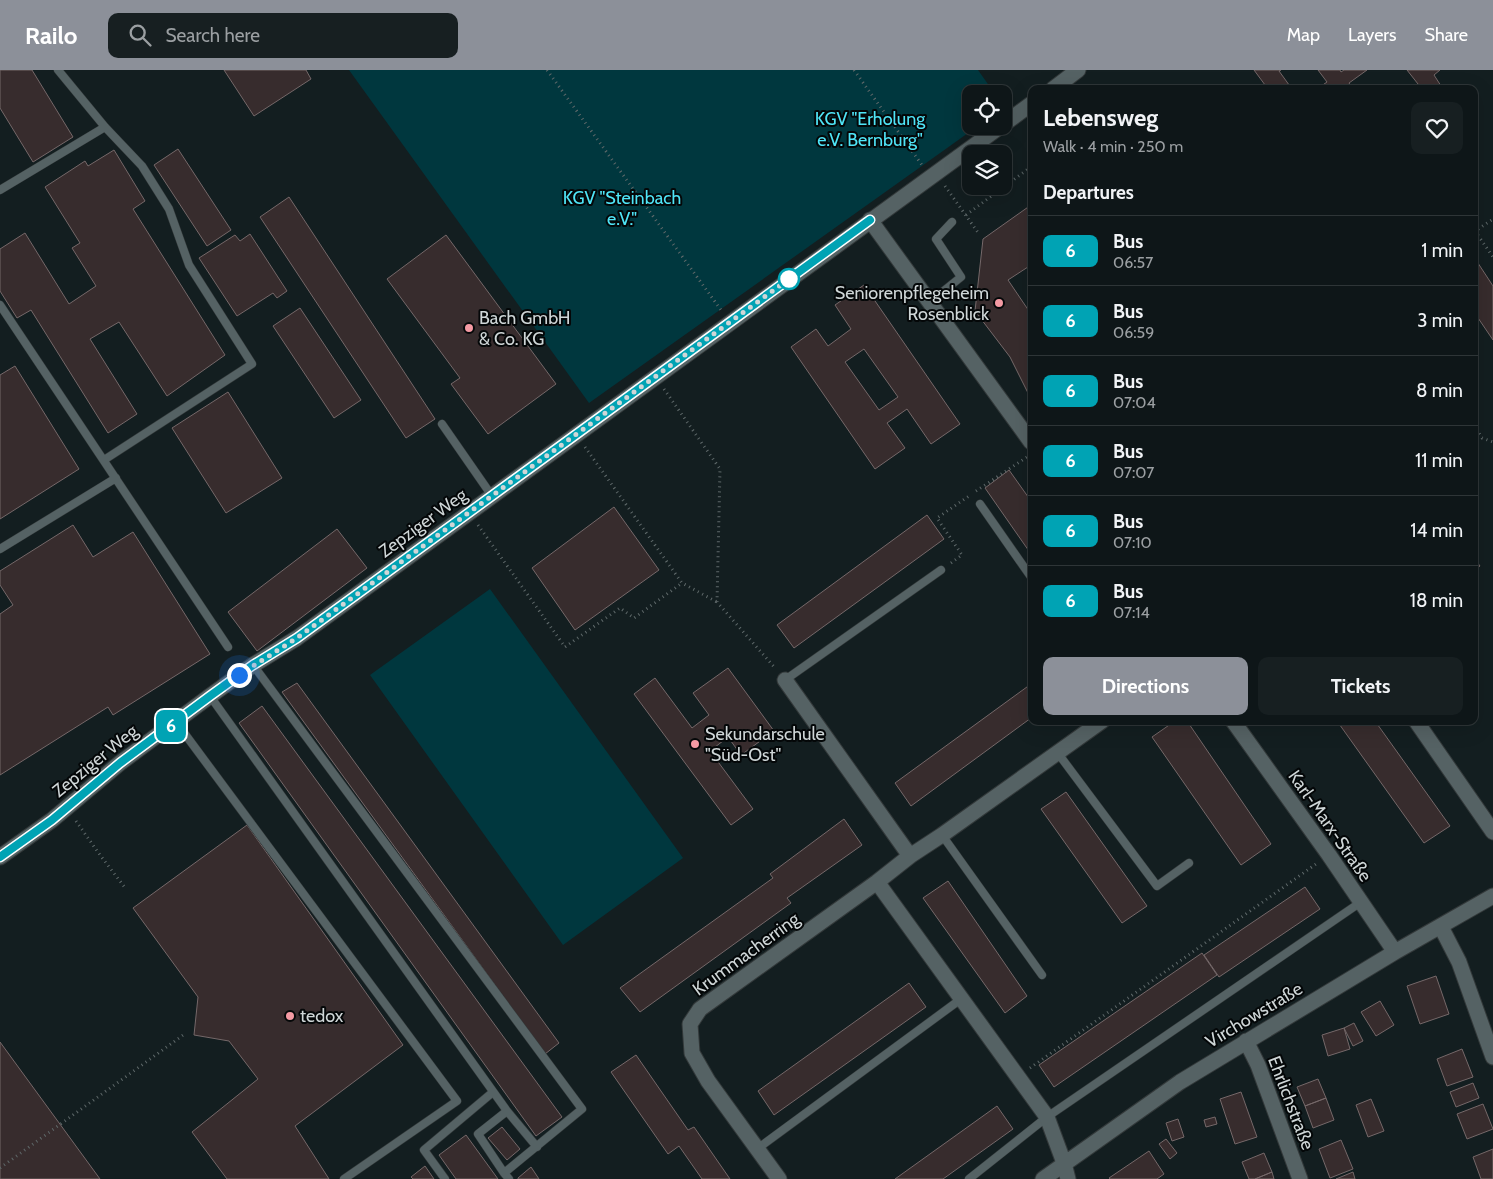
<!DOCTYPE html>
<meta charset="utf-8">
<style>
:root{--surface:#0e1618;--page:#171f21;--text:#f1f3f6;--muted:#9b9fa2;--line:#2e3537;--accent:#8c9099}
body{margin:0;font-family:Cabin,sans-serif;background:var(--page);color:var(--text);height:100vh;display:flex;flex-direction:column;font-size:19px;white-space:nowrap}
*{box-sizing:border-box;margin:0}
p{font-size:16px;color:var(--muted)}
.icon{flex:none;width:28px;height:28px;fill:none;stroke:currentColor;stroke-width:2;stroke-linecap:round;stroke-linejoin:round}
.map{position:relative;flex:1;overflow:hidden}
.panel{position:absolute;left:1028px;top:15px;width:450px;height:640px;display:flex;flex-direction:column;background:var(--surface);border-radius:10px;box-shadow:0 5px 20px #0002,0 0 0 1px var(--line)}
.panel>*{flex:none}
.badge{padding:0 10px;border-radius:8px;font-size:18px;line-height:32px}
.buttons{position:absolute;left:962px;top:15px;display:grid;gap:10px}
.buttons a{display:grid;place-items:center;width:50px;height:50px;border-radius:10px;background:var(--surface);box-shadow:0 5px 20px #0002,0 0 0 1px var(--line);font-size:25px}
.you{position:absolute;width:25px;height:25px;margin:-12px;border:4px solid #fff;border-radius:50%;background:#1a73e8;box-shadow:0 0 0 8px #1a73e833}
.map>.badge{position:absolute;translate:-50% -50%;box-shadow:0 0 0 2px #fff}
h2{padding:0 15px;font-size:19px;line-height:45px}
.round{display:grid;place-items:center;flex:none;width:52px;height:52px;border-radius:10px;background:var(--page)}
.summary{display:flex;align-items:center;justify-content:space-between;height:85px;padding:0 15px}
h1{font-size:24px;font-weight:700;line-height:38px}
.primary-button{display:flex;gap:10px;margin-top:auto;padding:10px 15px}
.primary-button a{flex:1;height:58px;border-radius:10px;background:var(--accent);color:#fff;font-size:20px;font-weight:700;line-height:58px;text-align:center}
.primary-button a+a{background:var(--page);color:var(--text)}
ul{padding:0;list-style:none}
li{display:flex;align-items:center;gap:15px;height:70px;padding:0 15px;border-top:1px solid var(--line)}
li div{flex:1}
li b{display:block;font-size:19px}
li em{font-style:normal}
li .badge{min-width:55px;font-weight:700;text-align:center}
header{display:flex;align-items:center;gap:30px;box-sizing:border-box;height:70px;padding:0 25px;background:var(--accent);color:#fff}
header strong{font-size:24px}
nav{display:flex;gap:28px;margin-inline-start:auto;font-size:18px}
.search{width:350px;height:45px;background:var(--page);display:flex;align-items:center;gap:12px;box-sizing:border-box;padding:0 18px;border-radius:10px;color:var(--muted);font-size:19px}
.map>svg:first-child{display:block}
</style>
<header>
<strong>Railo</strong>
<div class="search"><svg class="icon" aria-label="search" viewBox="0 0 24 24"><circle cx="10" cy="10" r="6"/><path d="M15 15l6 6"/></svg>Search here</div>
<nav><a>Map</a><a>Layers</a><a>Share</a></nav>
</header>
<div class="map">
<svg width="1493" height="1109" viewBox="0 0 1493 1109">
<rect width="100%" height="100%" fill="#131e20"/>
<path fill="#00373e" d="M349,0h629l17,24h-24v32h7l-389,277z
M490,519l193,269 -120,87 -193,-270z"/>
<path fill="#372c2d" stroke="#756869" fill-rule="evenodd" d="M0,0h32l41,67 -40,25 -33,-54z
M224,0h82l5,9 -57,37z
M1254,0h27l-2,1 13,18h-24z
M1318,0h22l1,2 3,-2h23l-18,13 4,6h-36l10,-7z
M1407,0h33l-6,5 9,14h-31l6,-5z
M178,79l53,81 -24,16 -53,-81z
M114,80l31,51 -12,8 92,146 -58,41 -48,-74 -29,17 47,75 -29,19 -77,-123 -14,8 -17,-27v-42l25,-16 44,71 27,-18 -24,-38 8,-5 -35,-56 40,-26 3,5z
M289,127l146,222 -29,19 -146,-221z
M1031,135v60l-23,15 23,34v79l-2,2 -19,-38 -35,-46 8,-72z
M250,164l37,57 -10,7 -4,-5 -36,23 -38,-58 36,-23 5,6z
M446,165l110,149 -68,50 -37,-50 9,-6 -73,-99z
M1474,187l19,29v54l-19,-28z
M864,215l96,139 -29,20 -24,-35 -20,14 18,25 -30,21 -84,-122 25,-18 12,17 23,-17 -16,-24zM864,279l34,48 -19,13 -34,-48z
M300,238l61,92 -27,18 -61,-92z
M15,296l64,103 -79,50v-144z
M228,322l54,86 -56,35 -54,-85z
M1009,400l22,31v53l-46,-66z
M614,437l45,63 -84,60 -43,-62z
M927,445l17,24 -150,109 -17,-23z
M73,455l20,32 40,-25 77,122 -97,61 -5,-8 -108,68v-161l13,-9 -13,-20v-14z
M337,459l30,39 -110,83 -29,-39z
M1474,488l6,8 -6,4z
M728,598l46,63 -33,24 -13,-18 -18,14 43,58 -22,16 -97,-131 21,-16 37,50 17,-13 -16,-22z
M297,613l262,360 -14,11 -263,-362z
M1031,614v34l-120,88 -16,-23z
M262,636l300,411 -26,19 -297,-413z
M1175,651h12l84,123 -30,21 -89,-128z
M1337,651h38l75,105 -26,17z
M1066,722l81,114 -25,17 -81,-114z
M844,749l18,26 -75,53 4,5 -151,109 -20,-24 153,-110 -3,-4z
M247,755l156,220 -108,81 34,53h-102l-35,-47 66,-53 -29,-38 -35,-6 4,-38 -65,-89z
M948,811l79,115 -22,17 -82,-115z
M1305,817l15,22 -101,68 -15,-22z
M1202,883l15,22 -163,112 -15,-22z
M1436,906l13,38 -29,10 -13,-38z
M909,913l17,24 -152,108 -16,-24z
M1380,931l14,24 -18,11 -15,-24z
M1354,953l9,18 -10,5 -9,-18z
M1344,958l6,21 -22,7 -6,-21z
M0,972l100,137h-100z
M1462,979l11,28 -26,9 -10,-27z
M636,985l52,75 6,-3 36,52h-28l-23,-33 -11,8 -57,-82z
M1318,1009l8,19 -21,8 -8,-19z
M1473,1013l6,15 -23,9 -6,-15z
M1241,1022l16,45 -22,7 -15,-45z
M1326,1028l8,22 -21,8 -8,-22z
M1371,1029l13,32 -16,6 -12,-32z
M1483,1034l10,25 -26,10 -10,-25z
M997,1036l16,23 -70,50h-48z
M1215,1047l2,7 -11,3 -2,-7z
M1178,1049l6,18 -12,4 -6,-18z
M502,1057l18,22 -13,11 -19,-22z
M466,1065l32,44h-42l-17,-24z
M1166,1069l11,14 -7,6 -11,-15z
M1341,1070l12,29 -23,9 -11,-29z
M1493,1079v30h-12l-8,-22z
M1149,1081l15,23 -7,5h-47l-1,-1z
M1264,1083l8,19 -17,7h-6l-7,-17z
M425,1096l9,13h-21l-2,-2z
M531,1097l8,12h-21v-1z
M1272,1102l2,7h-19z
M1353,1102l2,7h-19z"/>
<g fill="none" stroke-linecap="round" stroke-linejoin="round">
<defs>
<path id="lane" d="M58,0l47,57 37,39 27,43 20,56 63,99 -148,96
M0,120l105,-63
M930,232l31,-25 -25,-38 16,-17
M0,235l228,342
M442,354l50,72
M980,434l51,73
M0,479l116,-71
M253,595l329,444 -78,64 5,6
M785,610l156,-110
M210,626l297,415 30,36
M176,652l281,379 -113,78
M1057,682l100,134 32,-23
M942,765l100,140
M757,1079l204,-150
M504,1103l-26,-39 29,-23
M445,1109l-21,-29 69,-58
M969,1109l78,-62 314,-215"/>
<path id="street" d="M870,150l161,222
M785,610l125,176
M1233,651l96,134 66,97
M1416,651l77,111
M877,812l170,235 17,46 4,16
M1441,857l18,35 34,95
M1246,971l12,24 42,114
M779,1109l-71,-98 -16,-28 -2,-29 10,-15 177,-127 33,-26 32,-21 160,-114
M1043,1109l137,-97 215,-130 98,-56"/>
<path id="secondary" d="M1053,19l25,-19
M1004,54l27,-20
M0,787l52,-37 68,-57 90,-67 43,-31 44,-27 704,-512"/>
</defs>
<use href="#lane" stroke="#33393a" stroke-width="9"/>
<use href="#street" stroke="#33393a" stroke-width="17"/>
<use href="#secondary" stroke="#33393a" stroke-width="17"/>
<path stroke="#606a6b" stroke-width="3" stroke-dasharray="1 4" stroke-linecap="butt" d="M547,0l174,240
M854,0l68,95
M945,116l34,48
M966,145l62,-46 3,-1
M1475,161l18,26
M1474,162l19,-13
M664,319l56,80 -3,133 58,66
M1474,355l8,13 11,4
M585,377l97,136 35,19
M976,421l51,-34
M478,455l87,122 55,-39 14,10 48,-35
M951,493l11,-8 -25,-37 32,-22
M76,751l24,34 26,34
M1030,998l286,-204
M0,1098l186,-135"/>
<use href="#lane" stroke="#556264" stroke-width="8"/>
<use href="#street" stroke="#556264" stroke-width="15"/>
<use href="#secondary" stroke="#556264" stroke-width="15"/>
</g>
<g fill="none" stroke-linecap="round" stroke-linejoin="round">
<defs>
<path id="line" d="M0,787l52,-37 68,-57 90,-67 43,-31 44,-27 573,-418"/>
</defs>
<use href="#line" stroke="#fff" stroke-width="11"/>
<use href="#line" stroke="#00a3b4" stroke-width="8"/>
<path stroke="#cfd6d7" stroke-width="5" stroke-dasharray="0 9" d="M239,605l58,-37 492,-359"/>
</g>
<circle fill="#fff" stroke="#00a3b4" stroke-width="2.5" cx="789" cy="209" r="10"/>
<g fill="#f49aa3" stroke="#040708" stroke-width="2">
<circle cx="999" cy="233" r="5"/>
<circle cx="469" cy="258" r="5"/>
<circle cx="695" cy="674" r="5"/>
<circle cx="290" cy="946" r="5"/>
</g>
<g text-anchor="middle" stroke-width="4" stroke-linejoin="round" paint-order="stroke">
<g font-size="18" fill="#4fe5f7" stroke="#040708">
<text x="870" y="55">KGV "Erholung<tspan x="870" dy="21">e.V. Bernburg"</tspan></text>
<text x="622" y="134">KGV "Steinbach<tspan x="622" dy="21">e.V."</tspan></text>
</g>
<g font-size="18" fill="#cfd6d7" stroke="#040708" text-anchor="start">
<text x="989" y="229" text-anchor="end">Seniorenpflegeheim<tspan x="989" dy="21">Rosenblick</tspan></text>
<text x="479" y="254">Bach GmbH<tspan x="479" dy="21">&amp; Co. KG</tspan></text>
<text x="705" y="670">Sekundarschule<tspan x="705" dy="21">"Süd-Ost"</tspan></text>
<text x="300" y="952">tedox</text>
</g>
<g font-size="18" fill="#cfd6d7" stroke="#040708">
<text transform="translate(423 453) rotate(-36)" y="6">Zepziger Weg</text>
<text transform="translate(95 691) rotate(-39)" y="6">Zepziger Weg</text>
<text transform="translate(1330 756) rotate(55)" y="6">Karl-Marx-Straße</text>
<text transform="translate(746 884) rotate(-36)" y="6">Krummacherring</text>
<text transform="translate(1254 945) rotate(-31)" y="6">Virchowstraße</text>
<text transform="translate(1291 1033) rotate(69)" y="6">Ehrlichstraße</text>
</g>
</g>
</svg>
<div class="buttons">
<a><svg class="icon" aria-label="locate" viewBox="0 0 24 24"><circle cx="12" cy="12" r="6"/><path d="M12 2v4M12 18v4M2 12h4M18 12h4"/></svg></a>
<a><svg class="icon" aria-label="layers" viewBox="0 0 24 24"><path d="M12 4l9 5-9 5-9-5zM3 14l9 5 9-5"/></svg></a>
</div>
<div class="you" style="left:239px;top:605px"></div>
<b class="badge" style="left:171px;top:656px;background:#00a3b4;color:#fff">6</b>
<section class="panel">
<div class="summary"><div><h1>Lebensweg</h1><p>Walk · 4 min · 250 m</p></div><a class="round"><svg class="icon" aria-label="heart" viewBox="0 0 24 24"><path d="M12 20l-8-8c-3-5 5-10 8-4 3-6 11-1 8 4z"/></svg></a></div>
<h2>Departures</h2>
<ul>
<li><span class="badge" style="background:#00a3b4;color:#fff">6</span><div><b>Bus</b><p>06:57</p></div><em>1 min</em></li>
<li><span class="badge" style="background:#00a3b4;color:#fff">6</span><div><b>Bus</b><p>06:59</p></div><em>3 min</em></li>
<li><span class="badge" style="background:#00a3b4;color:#fff">6</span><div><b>Bus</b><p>07:04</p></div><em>8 min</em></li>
<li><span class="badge" style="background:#00a3b4;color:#fff">6</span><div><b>Bus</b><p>07:07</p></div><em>11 min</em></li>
<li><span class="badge" style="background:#00a3b4;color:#fff">6</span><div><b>Bus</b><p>07:10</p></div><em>14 min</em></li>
<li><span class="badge" style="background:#00a3b4;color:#fff">6</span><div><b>Bus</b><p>07:14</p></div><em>18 min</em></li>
</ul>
<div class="primary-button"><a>Directions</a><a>Tickets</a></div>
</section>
</div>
